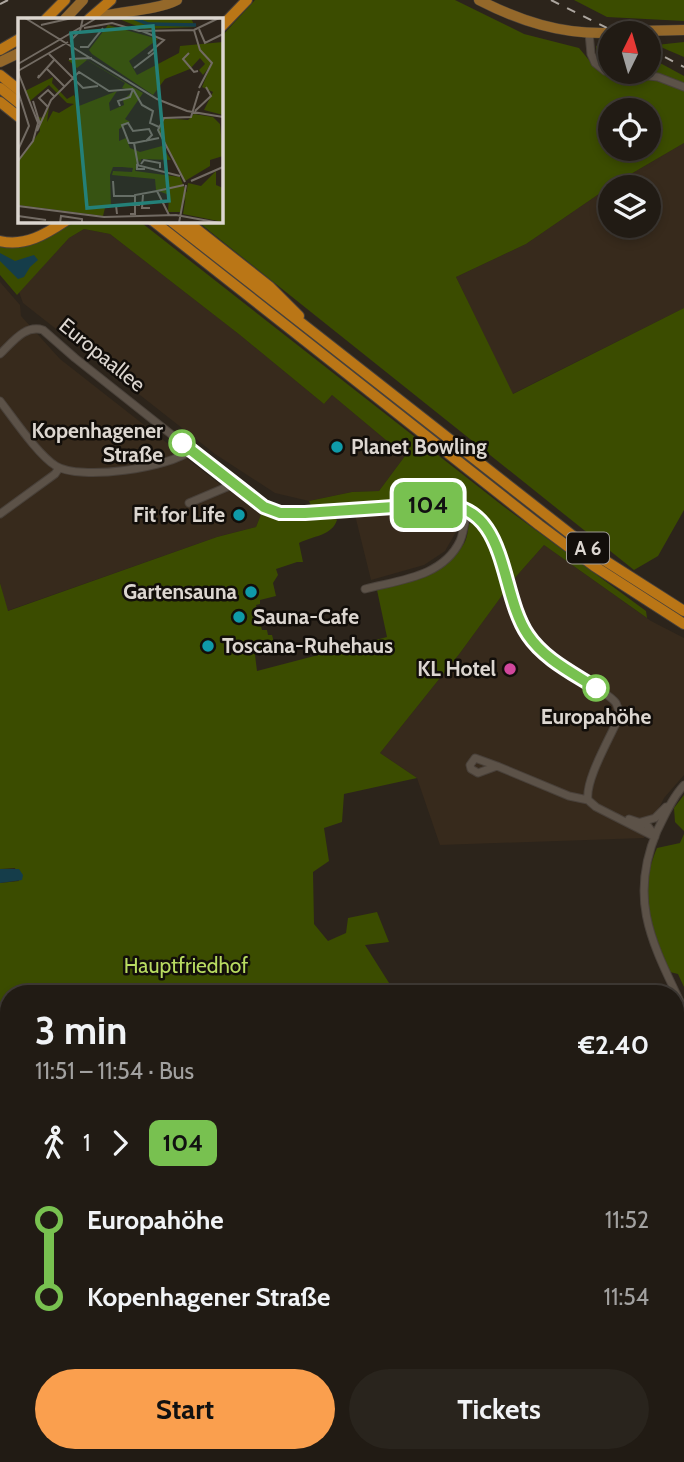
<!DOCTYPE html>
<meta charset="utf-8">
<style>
:root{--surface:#211b14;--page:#29241d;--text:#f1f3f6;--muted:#a2a1a0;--line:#3e3934;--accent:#fa9f4e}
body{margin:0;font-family:Cabin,sans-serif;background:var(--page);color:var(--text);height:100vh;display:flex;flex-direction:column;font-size:26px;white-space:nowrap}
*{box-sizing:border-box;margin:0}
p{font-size:23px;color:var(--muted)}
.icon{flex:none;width:38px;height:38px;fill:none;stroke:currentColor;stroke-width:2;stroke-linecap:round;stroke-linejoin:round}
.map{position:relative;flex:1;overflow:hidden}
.details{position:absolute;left:0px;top:985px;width:684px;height:478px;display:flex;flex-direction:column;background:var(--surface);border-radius:28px 28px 0 0;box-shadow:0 4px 10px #0003,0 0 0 2px var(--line)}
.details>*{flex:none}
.badge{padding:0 14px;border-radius:10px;font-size:24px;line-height:46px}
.needle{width:46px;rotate:5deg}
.fabs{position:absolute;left:598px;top:21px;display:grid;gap:14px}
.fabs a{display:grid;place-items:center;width:63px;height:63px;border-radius:50%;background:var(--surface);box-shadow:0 4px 10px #0003,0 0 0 2px var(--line);font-size:35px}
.map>.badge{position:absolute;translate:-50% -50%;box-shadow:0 0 0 4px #fff}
.legs{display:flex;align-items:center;gap:10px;height:77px;padding:0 35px;font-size:23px}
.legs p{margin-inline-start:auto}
.overview{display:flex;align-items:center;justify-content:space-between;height:119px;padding:0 35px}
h1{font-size:38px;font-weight:800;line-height:52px}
.action{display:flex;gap:14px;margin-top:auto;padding:14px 35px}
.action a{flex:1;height:80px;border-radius:42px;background:var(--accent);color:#111;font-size:28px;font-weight:800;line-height:80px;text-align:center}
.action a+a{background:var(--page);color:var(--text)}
ul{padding:0 35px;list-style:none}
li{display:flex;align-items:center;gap:24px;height:77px;font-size:26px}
li i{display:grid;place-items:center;width:10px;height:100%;margin:0 9px;background:currentColor}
li i::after{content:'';width:18px;height:18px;margin:-9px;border:5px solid;border-radius:50%;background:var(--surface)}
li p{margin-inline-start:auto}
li:first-child i{background:linear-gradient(#0000 50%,currentColor 0)}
li:last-child i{background:linear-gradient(currentColor 50%,#0000 0)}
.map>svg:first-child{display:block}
</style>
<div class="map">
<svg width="684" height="1462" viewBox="0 0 684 1462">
<rect width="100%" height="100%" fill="#2c241b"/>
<path fill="#372a1c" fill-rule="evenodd" d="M684,143v165l-172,86 -56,-117 70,-33 86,-59zM611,187h38v39h-38z
M84,229l26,5 130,101 84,69 8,-9 73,61 -26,35 -27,1 -43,9 -34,-8 -60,-39 -192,-151 -4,-11 50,-54z
M0,282l20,23 1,11 39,43 162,127 40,26 -6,15 -39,10 -210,74 -7,-28z
M435,509h17l4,4v19l-11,19 -21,14 -53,15 -16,-65z
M544,545l107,76 33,17v137l-20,23 -20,40 -204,7 -23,-67 -37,-25 80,-100 53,-73z"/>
<path fill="#3b4c00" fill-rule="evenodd" d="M255,0h200l69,34 55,14 19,23 6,-9 -7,-8 -1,-8 15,-1v27h38v-15l35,19v67l-72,42 -86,59 -70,33 57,117 171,-86v202l-26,46 -24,14 -437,-349 23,-1 1,-183zM611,110h38v39h-38z
M574,0h110v21l-77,-4z
M684,42v15l-28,-12z
M138,220l365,286 143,105 1,7 -103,-73 -31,35 -3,-4 -15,-46 -6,7 17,53 -46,63 -80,100 37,25 -73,16 -2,28 -18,6 5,33 -16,11 1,52 14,17 18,-8 2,-15 29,-6 12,30 -24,3 31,49h-387v460h191v8h-200v-579l19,-2 -4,-13 -15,1v-286l8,28 209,-74 39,-10 6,-15 16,6 56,-2 3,4c-5,16 -25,16 -38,23l4,19h-6l-21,7 2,6 -5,8 3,13 -16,4v4l-4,1 6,25h5l1,5h4l4,15 -21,5 2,16 130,-34 -10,-47c30,-8 68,-15 86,-45 4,-5 5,-15 6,-21l6,-3 6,3 5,-7 -17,-13 -17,-5 -140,9 -3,-7 43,-9 27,-1 26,-35 -73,-61 -8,9 -84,-69 -130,-101 -26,-5 -15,9 -52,57 -17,-20v-31l58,-13 16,-10z
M684,795v36l-9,-9 -1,-14z
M684,834v153l-6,-13 -8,-2c-18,-43 -33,-78 -13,-124l23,-5z
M676,1014l8,18v101h-8z
M676,1259l8,2v88l-8,2z
M684,1362v43l-8,-3v-38z
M676,1445h8v17h-17l1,-8h8z
M462,1454h151l4,8h-155z"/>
<path fill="#153d4a" d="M0,253l15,8 19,-6 4,5 -8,7 -6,10 -6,2 -18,-18z
M0,869h19l4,6 -1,5 -22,3z"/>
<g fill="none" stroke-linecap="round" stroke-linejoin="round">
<defs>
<path id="minor" d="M589,33l2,21 4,9 10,8 53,6 26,10
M0,354c12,-11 25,-30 43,-24l32,28 174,138c19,14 33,17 56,17l141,-9c58,4 56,79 75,120 14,30 47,45 74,63 7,5 16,9 21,16l3,8 -2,10c-8,19 -32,59 -29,79l8,7 59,30
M0,401c14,18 38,54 56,65 24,15 114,2 135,-16
M189,503l45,-19
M0,514l55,-40 4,-6
M365,589c34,-9 78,-12 95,-48 4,-9 5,-21 7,-32
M497,766l-22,-8 -5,7 1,4 7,4 19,-7 72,30 19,4
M684,785c-12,13 -19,30 -27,46 -30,71 -3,115 27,179
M629,819l18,6 8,11
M641,822l14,-4 11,-11
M676,1360l8,-2
M622,1454l3,8"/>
<path id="major" d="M479,0c41,21 81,34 128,33
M65,19l18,-19
M90,19c26,-8 66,-8 87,-19
M639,31l45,-1
M0,62l19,-9"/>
<path id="highway" d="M46,19l19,-19
M89,19l22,-19
M220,28l27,-28
M0,50l19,-11
M0,75l19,15
M0,88l19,15
M0,102l19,15
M152,220l387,305 55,41 90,58
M170,220l431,338 83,53
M185,220l85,67 29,29
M0,241c25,6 46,-7 67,-21"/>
</defs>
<use href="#minor" stroke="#49413a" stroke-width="9"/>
<use href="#major" stroke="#49413a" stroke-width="11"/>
<use href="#highway" stroke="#49413a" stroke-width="12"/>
<use href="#minor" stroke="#5c5248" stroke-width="7"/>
<use href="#major" stroke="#94682a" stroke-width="10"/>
<use href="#highway" stroke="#ba7616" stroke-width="10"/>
<path stroke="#ada69f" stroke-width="2" stroke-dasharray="9 9" stroke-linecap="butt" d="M551,0l66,33
M0,4l8,-4
M649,49l35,18"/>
<defs>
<path id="major-bridge" d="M607,33l32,-2"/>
</defs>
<use href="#major-bridge" stroke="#49413a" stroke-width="11" stroke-linecap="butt"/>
<use href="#major-bridge" stroke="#94682a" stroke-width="10"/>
</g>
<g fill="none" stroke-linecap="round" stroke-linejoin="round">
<defs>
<path id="line-1" d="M182,443l82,64 16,6h25l133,-9c72,0 60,87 90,131 16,24 45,38 68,53"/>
</defs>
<use href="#line-1" stroke="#fff" stroke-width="16"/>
<use href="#line-1" stroke="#78c150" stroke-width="10"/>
</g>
<g fill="#fff" stroke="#78c150" stroke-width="3.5">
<circle cx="182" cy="443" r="12"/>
<circle cx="596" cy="688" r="12"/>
</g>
<g fill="#0f9aa8" stroke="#120e0a" stroke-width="2.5">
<circle cx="337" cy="447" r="7"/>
<circle cx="239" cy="515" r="7"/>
<circle cx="251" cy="592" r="7"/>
<circle cx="239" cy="617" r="7"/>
<circle cx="208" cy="646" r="7"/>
</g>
<circle fill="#d1479c" stroke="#120e0a" stroke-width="2.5" cx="510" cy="669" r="7"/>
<g text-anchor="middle" stroke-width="5" stroke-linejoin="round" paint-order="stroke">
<rect fill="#120e0a" stroke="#9f9a95" stroke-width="2" x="567" y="532.5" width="42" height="31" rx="5"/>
<g font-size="19" font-weight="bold" fill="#dcd6d0">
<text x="588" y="555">A 6</text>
</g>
<g font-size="21" fill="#dcd6d0" stroke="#120e0a">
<text transform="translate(102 355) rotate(39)" y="7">Europaallee</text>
</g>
<g font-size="21" font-weight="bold" fill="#dcd6d0" stroke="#120e0a" text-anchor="end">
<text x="163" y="438">Kopenhagener<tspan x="163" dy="24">Straße</tspan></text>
<text x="596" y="724" text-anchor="middle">Europahöhe</text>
</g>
<g font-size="21" font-weight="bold" fill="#dcd6d0" stroke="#120e0a" text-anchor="start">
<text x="351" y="454">Planet Bowling</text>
<text x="225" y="522" text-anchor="end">Fit for Life</text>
<text x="237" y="599" text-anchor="end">Gartensauna</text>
<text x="253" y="624">Sauna-Cafe</text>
<text x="222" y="653">Toscana-Ruhehaus</text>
<text x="496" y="676" text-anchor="end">KL Hotel</text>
</g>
<g font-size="21" fill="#b8db61" stroke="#120e0a">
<text x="186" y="973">Hauptfriedhof</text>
</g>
</g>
<g transform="translate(18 18)">
<rect width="205" height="205" fill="#2c241b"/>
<path d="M173,0l4,9 -51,2 -25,-10zM90,7l50,14 -29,22 8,14 42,-22 1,-7 43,-4v73l-19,-5 9,-18 -11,-5 9,-22 -8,10 -4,-5 6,-6 -5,-6 -10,11 -25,10 -12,16 -61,-41 -3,-4zM66,40l59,35 -18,26 5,3 -11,7v12l7,-3 4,10 10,4 22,-6 9,14 -30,-1 -1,4 -1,-4 -4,12 45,6 7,17 -7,18h-12l1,-17 -13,-5 -1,-11 -43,-4 1,-4 19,1 1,-4 -11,-1h-9l-3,8 1,32 -6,1 -2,8 -85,-11v-43l22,-31 -2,-14 6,1 5,-11 -2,15 6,-11 6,2 15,-9 -7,-1 -18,-18 -19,16 -5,-10 28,-14 -1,6 15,16 7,-4 5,11 38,-15 -8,12 1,8 14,-6 -1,-5 10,-9 -11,-3 3,-5 -38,-23 -10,8 -9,-8zM176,96l19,3 7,7 3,32 -13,4v6l-25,15 -27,-49 7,-14 23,2zM198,153v14l7,3v34l-40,-8 5,-31 13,3z" fill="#3b4c00"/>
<path fill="none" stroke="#153d4a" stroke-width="3.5" d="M115,0l15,6 48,1"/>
<path fill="none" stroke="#726b63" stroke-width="2" d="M7,0l132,81 30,12 36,6M23,7l31,-7M66,10l28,-5 27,8 55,-1 25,-12M181,11l6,14 18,-9M176,12l6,20 12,13 -13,25M124,13l22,9 -16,14M53,22l9,-9 3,-13M62,29h8l15,-19M171,35l-6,6 11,13 4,-1M31,36l34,34 15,-2M51,41l23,-1M0,46l77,-45M28,50l18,18M116,50l21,-16M0,53l50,-29M0,54l20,51 -5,18 -15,20M21,57l-1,3 16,-18M115,71l9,16 11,6 -3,12 9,4M0,73l11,35 -11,24M15,83l7,23M102,88l-2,-5 12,-4 3,-8M30,89l-9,-9 9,-8 6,6M177,93l16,-15 -5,-9M19,113l14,-31 28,-28 30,19 24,-2M116,125h-5l-7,-18 6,-2 5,8 16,-2 3,6 -6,6M123,146l3,-4 16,3v5M120,147l-4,-22 25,-5M127,151h-8v-4l43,11M95,163l1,15h21M173,163l32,-14M167,164l-27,-52 6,-12 27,-1 8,-26M125,177l-1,13h8M122,187h-5v-10l22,-4M0,188l86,11 72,-2 44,8M99,196l-1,-9h19v9h-5M151,197l-12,-24 27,-6M0,198l28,4M42,205l1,-7 21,3v4M161,205l7,-38"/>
<path fill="#248078" fill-opacity="0.15" stroke="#248078" stroke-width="3.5" d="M135,8l16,175 -82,7 -16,-175z"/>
<rect width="205" height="205" fill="none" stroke="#dcd6d0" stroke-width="3.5"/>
</g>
</svg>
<div class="fabs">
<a><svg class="needle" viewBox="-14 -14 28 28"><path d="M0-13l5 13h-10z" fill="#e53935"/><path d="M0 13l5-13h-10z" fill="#a2a1a0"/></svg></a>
<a><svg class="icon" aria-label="locate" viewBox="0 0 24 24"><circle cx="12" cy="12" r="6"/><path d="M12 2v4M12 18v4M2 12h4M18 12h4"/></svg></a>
<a><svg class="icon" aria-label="layers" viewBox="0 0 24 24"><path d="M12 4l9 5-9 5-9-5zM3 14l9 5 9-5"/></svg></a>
</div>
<b class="badge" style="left:428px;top:505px;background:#78c150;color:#111">104</b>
<section class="details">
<div class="overview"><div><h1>3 min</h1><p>11:51 – 11:54 · Bus</p></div><b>€2.40</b></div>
<div class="legs"><svg class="icon" aria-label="walk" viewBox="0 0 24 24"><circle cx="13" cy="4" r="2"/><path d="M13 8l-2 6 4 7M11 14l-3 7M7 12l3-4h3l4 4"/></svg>1<svg class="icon" aria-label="forward" viewBox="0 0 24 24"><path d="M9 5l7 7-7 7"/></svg><b class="badge" style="background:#78c150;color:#111">104</b></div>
<ul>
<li><i style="color:#78c150"></i><b>Europahöhe</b><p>11:52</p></li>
<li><i style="color:#78c150"></i><b>Kopenhagener Straße</b><p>11:54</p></li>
</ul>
<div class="action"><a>Start</a><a>Tickets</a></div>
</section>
</div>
